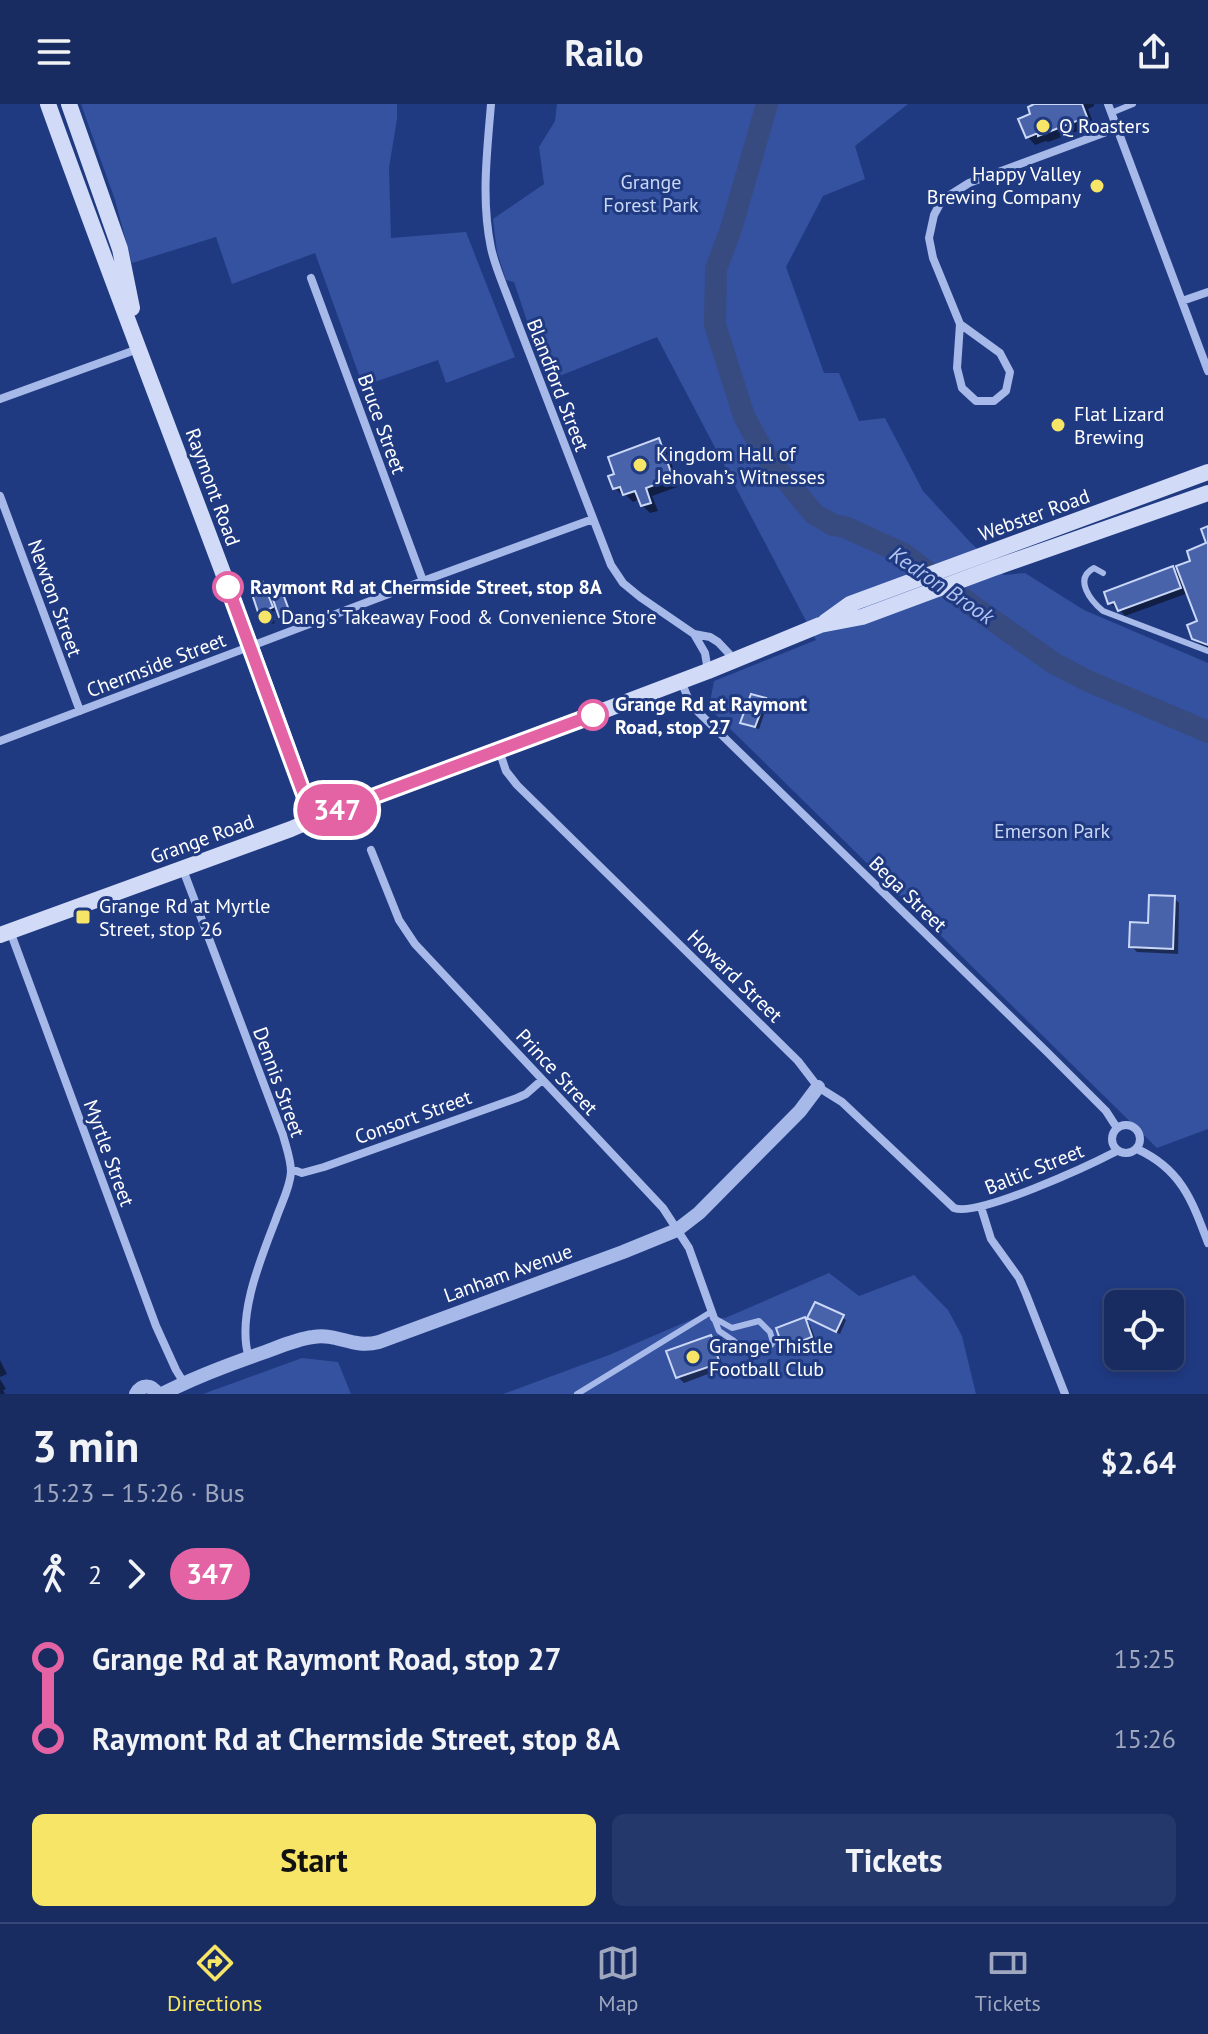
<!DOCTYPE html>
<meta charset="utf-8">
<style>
:root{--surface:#182c62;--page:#25386b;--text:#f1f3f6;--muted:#9fa7be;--line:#364877;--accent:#f6e567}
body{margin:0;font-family:"PT Sans",sans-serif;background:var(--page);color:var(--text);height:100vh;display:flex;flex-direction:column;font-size:30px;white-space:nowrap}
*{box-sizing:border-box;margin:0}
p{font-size:26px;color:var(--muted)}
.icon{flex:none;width:44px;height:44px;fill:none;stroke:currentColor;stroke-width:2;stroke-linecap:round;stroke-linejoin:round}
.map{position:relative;height:1290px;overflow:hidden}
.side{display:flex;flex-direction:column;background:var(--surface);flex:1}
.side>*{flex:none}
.badge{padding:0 16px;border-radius:26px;font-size:28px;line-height:52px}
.controls{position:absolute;left:1104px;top:1186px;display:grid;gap:16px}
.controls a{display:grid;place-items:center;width:80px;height:80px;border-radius:12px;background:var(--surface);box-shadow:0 4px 12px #0003,0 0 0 2px var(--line);font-size:40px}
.map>.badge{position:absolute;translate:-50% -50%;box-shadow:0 0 0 4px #fff}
.legs{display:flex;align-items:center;gap:12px;height:88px;padding:0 32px;font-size:26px}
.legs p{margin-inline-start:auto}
.head{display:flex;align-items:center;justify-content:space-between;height:136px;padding:0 32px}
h1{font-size:44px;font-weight:600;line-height:60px}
.cta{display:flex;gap:16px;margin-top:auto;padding:16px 32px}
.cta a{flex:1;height:92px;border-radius:12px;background:var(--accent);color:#111;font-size:32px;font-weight:600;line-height:92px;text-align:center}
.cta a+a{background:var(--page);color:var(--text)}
ul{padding:0 32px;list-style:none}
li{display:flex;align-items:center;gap:28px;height:80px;font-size:30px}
li i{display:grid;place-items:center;width:12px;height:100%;margin:0 10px;background:currentColor}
li i::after{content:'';width:20px;height:20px;margin:-10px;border:6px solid;border-radius:50%;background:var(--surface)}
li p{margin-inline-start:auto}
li:first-child i{background:linear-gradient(#0000 50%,currentColor 0)}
li:last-child i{background:linear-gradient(currentColor 50%,#0000 0)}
header{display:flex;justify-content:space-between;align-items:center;height:104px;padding:0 32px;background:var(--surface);font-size:36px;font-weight:600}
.tab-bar{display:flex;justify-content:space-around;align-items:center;height:112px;border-top:2px solid var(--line);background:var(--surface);font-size:22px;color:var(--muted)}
.tab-bar a{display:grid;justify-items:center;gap:4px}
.tab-bar .current{color:var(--accent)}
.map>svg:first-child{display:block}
</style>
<header><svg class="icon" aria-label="menu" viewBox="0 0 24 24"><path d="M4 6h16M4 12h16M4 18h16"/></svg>Railo<svg class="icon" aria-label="share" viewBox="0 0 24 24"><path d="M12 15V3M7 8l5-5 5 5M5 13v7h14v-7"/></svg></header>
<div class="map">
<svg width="1208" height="1290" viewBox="0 0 1208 1290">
<rect width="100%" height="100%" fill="#203a82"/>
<path fill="#3452a0" d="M81,0h316v15l-8,49 2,70 75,-6 49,125 -69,26 -8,-23 -75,26 -48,-133 -83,31 -16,-47 -84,26 -17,-63z
M557,0h351l-53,42 10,33 -42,17 -37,71 38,106h15l20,48 26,-3 38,73 47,51 34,33 21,-2 59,37 124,53v466l-51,19 -448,-440 5,-27 102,-41 -159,-303 -110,44 -33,-99 -8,-2 -9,-28 -4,-33 51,-35 -5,-37 16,-26z
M829,1169l30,23 55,-21 34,35 14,26 14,58h-473l106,-39 86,-37h30z
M302,1254l36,4 13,32h-148z"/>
<path fill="#0007" d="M1040,0h54v2l-6,3 6,16 -46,17 -2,-1 -11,4 -7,-8 5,-22z
M658,337l8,8 14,37 -28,10 6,15 -8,2 -8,-8 -2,-6 -7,3 -7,-7 -3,1 -8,-8z
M1208,441v102l-8,-3 -6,-6 5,-16 -11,-29 -63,23 -7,-9 -2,1 -6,-5 63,-35 10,10 10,-16z
M263,481l3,3 9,23 -4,1 4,11 -7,2 -6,-5z
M765,596l3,3 -9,26 -13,-3 -3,-3z
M1174,794l5,5 -1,51 -41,-2 -6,-6z
M842,1213l4,3 -6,14 -27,-13 -3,-3z
M804,1215l6,6 7,18 -26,10 -6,-6z
M711,1233l14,11 1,4 -7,3 5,13 -40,15 -6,-6z
M0,1256l7,14 -7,3z
M0,1275l6,10 -3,1 2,4h-5z"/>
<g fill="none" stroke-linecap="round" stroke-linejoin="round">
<path stroke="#384b80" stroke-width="22" d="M767,0l-36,125 -15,40 -1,56 29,91 20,37 50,61 19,11 12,2 59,27 70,53 81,57 33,17 120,51"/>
</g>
<path fill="#4963ab" stroke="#cad7f6" stroke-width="2" d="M1034,0h48l5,13 -49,19v-3l-12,5 -8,-19 12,-5 -2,-7z
M659,334l14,40 -27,10 5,15 -10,3 -6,-15 -12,4 -3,-8 -7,2 -5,-13 6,-2 -6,-17z
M1208,422v119l-16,-6 -5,-14 10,-4 -21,-55 14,-5 -3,-10 19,-8 -5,-14z
M1173,462l8,22 -63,23 -4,-9 -6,2 -4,-12z
M263,478l10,25 -4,2 4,10 -10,4 -2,-2 -10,-30 3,-2 -2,-3z
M282,487l8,22 -11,4 -8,-23z
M751,590l15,4 -11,29 -15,-4z
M1149,791l26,1 -2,53 -44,-2 1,-25 18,1z
M815,1198l29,13 -8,17 -29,-14z
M805,1213l7,20 -29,11 -7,-20z
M711,1231l3,7 6,-2 2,7 -7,2 5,14 -44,15 -10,-27z"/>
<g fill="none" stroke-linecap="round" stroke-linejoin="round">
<path stroke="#a6b9e8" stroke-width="6" d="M1111,9l22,-9
M1103,469l-9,-5c-21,11 -3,33 9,43l105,40
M714,1214l18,10 27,-7 11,11 3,10 -2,3 -25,8 -12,-12 -15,-10z
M577,1290l134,-82"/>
<path stroke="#a6b9e8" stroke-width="8" d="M491,0c-4,49 -10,96 0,144 3,14 9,29 14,42l106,275 12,18 17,14 54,37 16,3 8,5 17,18
M1108,0l100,267
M311,174l112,303
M1182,197l26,-9
M960,220l40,29 10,19 -4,19 -12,10h-18l-14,-13 -5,-20 3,-44 -27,-66 -4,-20 5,-23 8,-15 27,-17 148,-55
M0,295l138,-50
M0,392l80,215
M694,530l11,19 3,18
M681,577l7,17 7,11 352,343 59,59 11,17
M0,637l423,-160 170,-62
M499,646l7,21 11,14 281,276 20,26 24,15 112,106c25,9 136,-43 163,-57
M371,746l28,70 16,24 248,264 26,40 25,70
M182,763l101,268c3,12 8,24 8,37 -1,16 -10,32 -15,47 -15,39 -40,98 -27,139
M10,827l146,395 20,44 8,13
M1112 1035a14 14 0 1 1 28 0a14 14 0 1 1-28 0Z
M1137,1045c44,20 55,51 71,94
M291,1065l11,4 22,-6 193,-69 9,-4 16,-14
M981,1103l10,32 28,39 7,16 39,100"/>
<path stroke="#a6b9e8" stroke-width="14" d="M136,1290c5,-10 16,-10 21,0
M162,1290c33,-17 68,-30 103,-42 16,-6 32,-13 48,-15 25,-4 40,12 66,5l244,-90 54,-22 22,-17 101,-102 18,-24"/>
<path stroke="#d1dbf7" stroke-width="16" d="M48,0c59,165 123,329 184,493 28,74 56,148 81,222
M69,0l51,145 12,59
M825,518l25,-18 358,-132
M0,831l291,-106 44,-19 146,-53 227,-86 112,-46 42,-8 132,-49 214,-75"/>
</g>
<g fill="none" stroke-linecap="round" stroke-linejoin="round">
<defs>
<path id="line-1" d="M228,483l85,232 280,-104"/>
</defs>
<use href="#line-1" stroke="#fff" stroke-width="18"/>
<use href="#line-1" stroke="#e463a4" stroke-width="12"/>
</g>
<g fill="#f6e567" stroke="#203a82" stroke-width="3">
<circle cx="1043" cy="22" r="8"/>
<circle cx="1097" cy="82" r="8"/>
<circle cx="1058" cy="321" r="8"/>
<circle cx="640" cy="361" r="8"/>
<circle cx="265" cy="513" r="8"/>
<rect x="75" y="805" width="16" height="16" rx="4"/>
<circle cx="693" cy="1253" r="8"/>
</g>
<g fill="#fff" stroke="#e463a4" stroke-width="4">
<circle cx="228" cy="483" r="14"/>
<circle cx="593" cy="611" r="14"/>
</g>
<g text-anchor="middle" stroke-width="6" stroke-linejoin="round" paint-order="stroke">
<g font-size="20" fill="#fff" stroke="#203a82" text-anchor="start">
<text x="1059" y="29">Q Roasters</text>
<text x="1081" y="77" text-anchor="end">Happy Valley<tspan x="1081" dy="23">Brewing Company</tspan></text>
<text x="1074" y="317">Flat Lizard<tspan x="1074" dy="23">Brewing</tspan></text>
<text x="656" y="357">Kingdom Hall of<tspan x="656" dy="23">Jehovah’s Witnesses</tspan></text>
<text x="281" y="520">Dang's Takeaway Food &amp; Convenience Store</text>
<text x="99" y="809">Grange Rd at Myrtle<tspan x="99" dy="23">Street, stop 26</tspan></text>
<text x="709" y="1249">Grange Thistle<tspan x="709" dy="23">Football Club</tspan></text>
</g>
<g font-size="20" fill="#cad7f6" stroke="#203a82">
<text x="651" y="85">Grange<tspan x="651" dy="23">Forest Park</tspan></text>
<text x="1052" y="734">Emerson Park</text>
</g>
<g font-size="20" fill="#fff" stroke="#203a82">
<text transform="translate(558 281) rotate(69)" y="7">Blandford Street</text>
<text transform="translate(382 320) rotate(70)" y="7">Bruce Street</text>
<text transform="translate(213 383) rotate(70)" y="7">Raymont Road</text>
<text transform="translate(1034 411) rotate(-20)" y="7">Webster Road</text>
<text transform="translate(55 494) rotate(70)" y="7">Newton Street</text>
<text transform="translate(156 561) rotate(-21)" y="7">Chermside Street</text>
<text transform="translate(202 735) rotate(-20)" y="7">Grange Road</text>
<text transform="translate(908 790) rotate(44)" y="7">Bega Street</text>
<text transform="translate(735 872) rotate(44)" y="7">Howard Street</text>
<text transform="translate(557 968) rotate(47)" y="7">Prince Street</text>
<text transform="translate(279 978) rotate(70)" y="7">Dennis Street</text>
<text transform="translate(413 1013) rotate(-20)" y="7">Consort Street</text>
<text transform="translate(109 1049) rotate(70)" y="7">Myrtle Street</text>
<text transform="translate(1034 1065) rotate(-22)" y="7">Baltic Street</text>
<text transform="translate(508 1169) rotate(-20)" y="7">Lanham Avenue</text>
</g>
<g font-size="20" font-weight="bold" fill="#fff" stroke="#203a82" text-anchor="start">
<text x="250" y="490">Raymont Rd at Chermside Street, stop 8A</text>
<text x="615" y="607">Grange Rd at Raymont<tspan x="615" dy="23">Road, stop 27</tspan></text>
</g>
<g font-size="22" font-style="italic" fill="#b2c3f0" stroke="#203a82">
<text transform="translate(942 481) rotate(34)" y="8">Kedron Brook</text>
</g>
</g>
</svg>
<div class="controls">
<a><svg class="icon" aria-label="locate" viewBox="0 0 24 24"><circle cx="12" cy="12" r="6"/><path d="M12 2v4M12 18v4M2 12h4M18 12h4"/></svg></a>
</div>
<b class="badge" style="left:337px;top:706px;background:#e463a4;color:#fff">347</b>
</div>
<section class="side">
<div class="head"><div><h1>3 min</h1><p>15:23 – 15:26 · Bus</p></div><b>$2.64</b></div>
<div class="legs"><svg class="icon" aria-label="walk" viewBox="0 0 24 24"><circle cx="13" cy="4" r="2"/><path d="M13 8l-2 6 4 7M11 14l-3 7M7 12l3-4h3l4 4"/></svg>2<svg class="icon" aria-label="forward" viewBox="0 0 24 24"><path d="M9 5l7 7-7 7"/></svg><b class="badge" style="background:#e463a4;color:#fff">347</b></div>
<ul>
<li><i style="color:#e463a4"></i><b>Grange Rd at Raymont Road, stop 27</b><p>15:25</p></li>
<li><i style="color:#e463a4"></i><b>Raymont Rd at Chermside Street, stop 8A</b><p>15:26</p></li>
</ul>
<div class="cta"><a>Start</a><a>Tickets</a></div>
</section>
<nav class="tab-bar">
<a class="current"><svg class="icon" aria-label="directions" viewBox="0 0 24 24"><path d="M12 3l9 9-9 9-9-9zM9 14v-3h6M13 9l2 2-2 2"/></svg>Directions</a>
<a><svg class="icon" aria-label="map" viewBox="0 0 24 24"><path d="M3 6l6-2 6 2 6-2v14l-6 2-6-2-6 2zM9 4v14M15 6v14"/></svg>Map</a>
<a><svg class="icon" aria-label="tickets" viewBox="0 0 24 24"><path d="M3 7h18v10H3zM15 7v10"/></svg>Tickets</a>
</nav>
